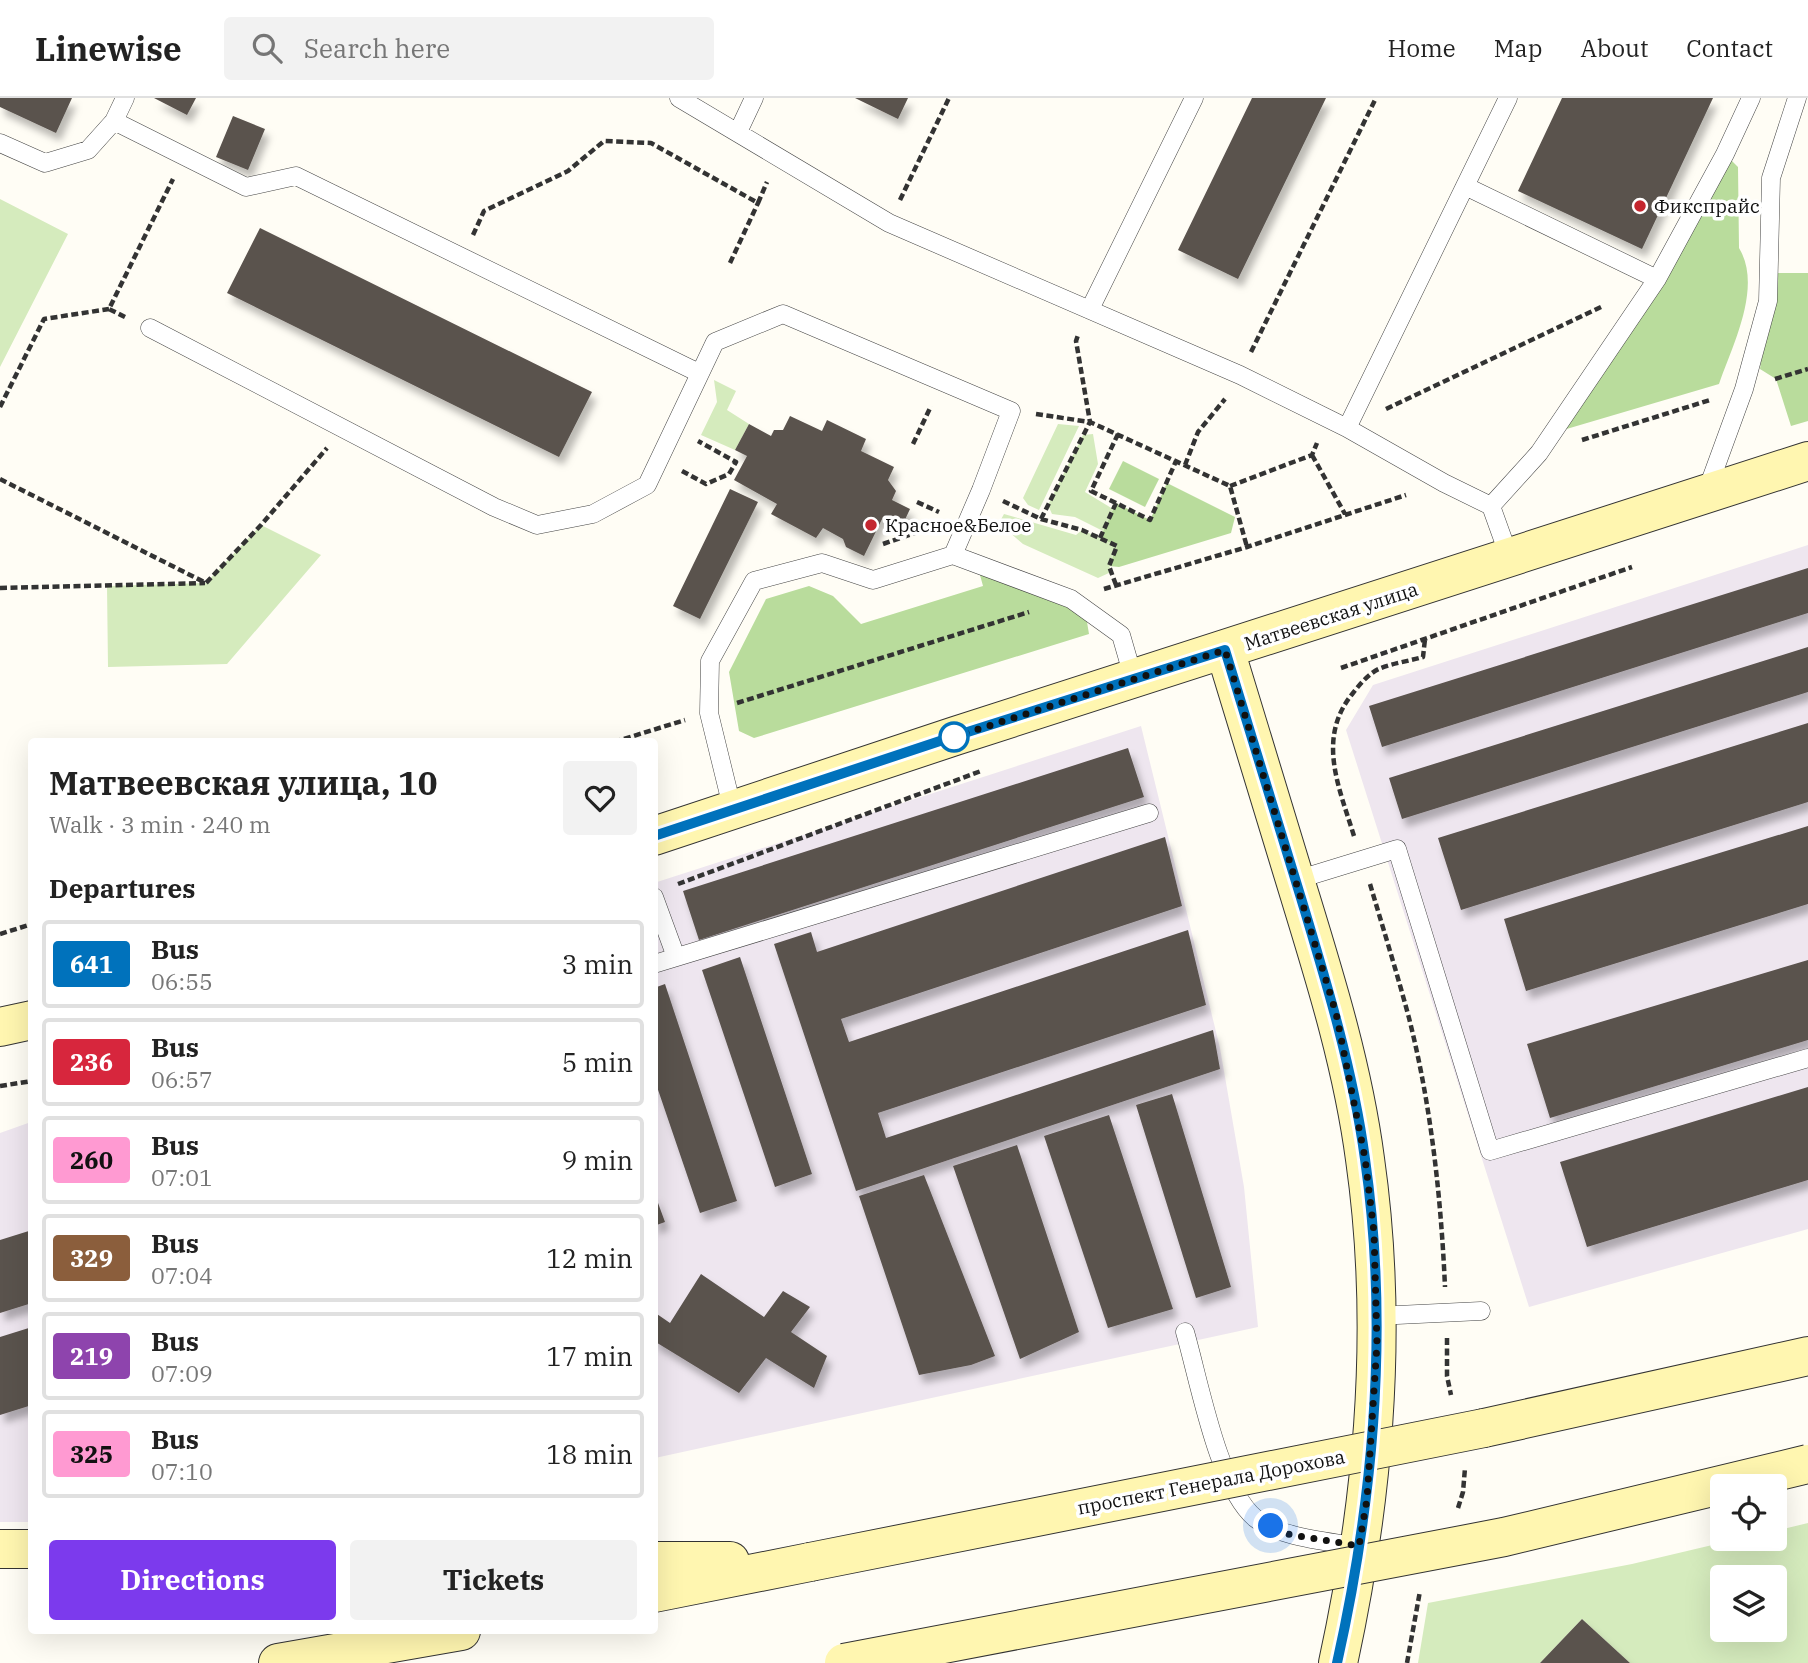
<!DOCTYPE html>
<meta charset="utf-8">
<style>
:root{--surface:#fff;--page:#f2f2f2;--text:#222;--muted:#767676;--line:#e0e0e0;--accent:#7c3aed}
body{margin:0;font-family:"IBM Plex Serif",serif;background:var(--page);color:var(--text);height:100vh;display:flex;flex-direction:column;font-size:26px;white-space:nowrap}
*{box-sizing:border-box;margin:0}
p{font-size:23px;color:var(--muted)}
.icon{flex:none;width:38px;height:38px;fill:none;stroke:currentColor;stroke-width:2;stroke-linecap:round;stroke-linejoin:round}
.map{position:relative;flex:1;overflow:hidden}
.drawer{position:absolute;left:28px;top:640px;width:630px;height:896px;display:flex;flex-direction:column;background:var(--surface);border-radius:7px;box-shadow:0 7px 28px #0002}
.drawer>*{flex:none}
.badge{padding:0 14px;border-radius:5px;font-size:24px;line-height:46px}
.tools{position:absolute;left:1710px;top:1376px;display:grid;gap:14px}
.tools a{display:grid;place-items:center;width:77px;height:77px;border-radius:7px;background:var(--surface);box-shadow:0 7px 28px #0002;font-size:35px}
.you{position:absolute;width:35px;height:35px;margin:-18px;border:5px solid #fff;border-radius:50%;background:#1a73e8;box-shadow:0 0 0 10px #1a73e833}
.map>.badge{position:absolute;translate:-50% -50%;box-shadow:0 0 0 4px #fff}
h2{padding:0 21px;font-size:26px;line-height:63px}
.round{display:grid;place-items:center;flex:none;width:74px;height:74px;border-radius:7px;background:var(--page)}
.overview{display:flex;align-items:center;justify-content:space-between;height:119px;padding:0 21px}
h1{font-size:33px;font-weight:800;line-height:52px}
.primary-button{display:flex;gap:14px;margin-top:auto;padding:14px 21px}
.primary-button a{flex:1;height:80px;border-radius:7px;background:var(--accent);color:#fff;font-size:28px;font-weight:800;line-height:80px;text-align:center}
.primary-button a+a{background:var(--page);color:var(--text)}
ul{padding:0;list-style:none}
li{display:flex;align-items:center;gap:21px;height:88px;margin:0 14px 10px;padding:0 7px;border:4px solid var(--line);border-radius:7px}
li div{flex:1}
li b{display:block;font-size:26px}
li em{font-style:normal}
li .badge{min-width:77px;font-weight:700;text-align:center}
header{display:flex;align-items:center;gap:42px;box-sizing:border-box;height:98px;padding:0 35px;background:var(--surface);border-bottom:2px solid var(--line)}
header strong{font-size:33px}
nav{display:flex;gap:38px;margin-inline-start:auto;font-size:24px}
.search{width:490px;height:63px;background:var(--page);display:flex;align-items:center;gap:18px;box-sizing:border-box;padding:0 24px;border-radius:7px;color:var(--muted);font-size:26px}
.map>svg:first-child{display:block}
</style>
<header>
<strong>Linewise</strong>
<div class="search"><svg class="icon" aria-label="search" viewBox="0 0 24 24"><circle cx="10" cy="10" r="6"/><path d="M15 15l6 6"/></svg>Search here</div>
<nav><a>Home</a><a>Map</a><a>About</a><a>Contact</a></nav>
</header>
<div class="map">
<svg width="1808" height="1565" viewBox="0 0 1808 1565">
<defs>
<filter id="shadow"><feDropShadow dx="4.5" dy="8" stdDeviation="3.5" flood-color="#0004"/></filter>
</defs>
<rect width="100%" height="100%" fill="#fffdf5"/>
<path fill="#eee6ef" d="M1808,447v684l-279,78 -183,-577 27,-45z
M1141,628l79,322 24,139 14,140 -603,131 -1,-575z
M31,1024v400h-31v-389z"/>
<path fill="#d5ebbd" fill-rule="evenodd" d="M0,101l68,35 -68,133z
M714,282l22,11 -9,19 22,14 -14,26 -34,-15 16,-33z
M1058,326l21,2 -40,84 -11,-5 -5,-7z
M1093,336l5,30 -13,28 28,17 -10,22 -28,-14 -23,-3 -4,-9 35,-70z
M1004,416l72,21 6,-5 35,16 -8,19 2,7 -13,6 -75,-34 -24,-21z
M261,427l60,30 -94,109 -119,3 -1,-81 99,-3z
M1808,1425v140h-178l-48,-44 -42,44h-122l10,-60 204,-39 110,-26h32l1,-7zM1722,1479h52v52h-52z"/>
<path fill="#b9dc9c" d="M1725,56l13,13 1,81c24,39 -7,98 -20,136l-166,49z
M1769,175h39v148l-17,5 -15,-47 -16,-10 8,-68z
M1123,363l36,18 -14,28 -36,-18z
M1167,385l68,34 -4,16 -112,34 -10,-1 8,-20 -17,-8 16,-35 34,17z
M977,466l109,52 3,18 -335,104 -15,-7 -10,-59 37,-73 43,-13 24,10 28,28 122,-38z"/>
<path fill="#5a524d" filter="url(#shadow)" d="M0,0h72l-16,35 -56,-26z
M154,0h42l-9,17z
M855,0h53l-10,21z
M1252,0h74l-88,181 -60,-29z
M1562,0h151l-71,151 -124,-58z
M233,18l32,13 -17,41 -32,-13z
M260,130l332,164 -33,65 -332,-164z
M790,318l32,15 5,-11 39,19 -5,12 33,16 -6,13 8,11 -4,9 18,9 -8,17 -19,-9 -19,39 -18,-9 -3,-8 -20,-11 -7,10 -45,-24 6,-10 -43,-24 13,-24 -12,-6 14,-26 22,12 3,-6h9z
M730,391l28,13 -58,117 -27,-13z
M1808,470v45l-426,134 -13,-41z
M1808,549v45l-406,127 -13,-41z
M1808,625v79l-347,108 -23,-72z
M1128,650l16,49 -445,143 -16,-49z
M1808,728v78l-282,87 -22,-72z
M1165,739l17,69 -341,113 8,23 339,-112 18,75 -328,108 8,25 327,-108 7,39 -364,122 -82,-247 37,-12 6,20z
M740,859l72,217 -37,13 -73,-217z
M1808,862v80l-258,78 -23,-74z
M665,886l72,217 -37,12 -46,-135v-90z
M1808,989v93l-221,67 -27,-85z
M1172,996l59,193 -35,11 -60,-193z
M1109,1017l64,194 -65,19 -64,-192z
M1017,1047l62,187 -59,27 -67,-193z
M924,1077l71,181 -24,9 -52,10 -60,-179z
M654,1094l11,30 -11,4z
M32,1132v73l-32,10v-73z
M701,1176l63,43 19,-26 27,16 -19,25 36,24 -13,32 -48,-30 -27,35 -85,-52v-29l16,11z
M32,1229v78l-32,10v-78z
M1582,1521l48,44h-90z"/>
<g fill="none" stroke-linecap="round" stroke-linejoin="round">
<defs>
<path id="lane" d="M679,0l210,125 351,152 107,53 97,55 47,23 19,53
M114,23l132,66 50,-11 403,197
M738,34l16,-34
M0,45l45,20 43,-13 26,-29 11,-23
M1465,88l192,93
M1090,211l104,-211
M150,230l344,179 43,18 56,-11 54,-29 68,-143 68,-28 228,97 -30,79 -28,65
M1347,330l161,-330
M1706,395l38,-104 24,-88 3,-123 26,-80
M1491,408l48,-53 118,-174 68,-125 26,-56
M733,713l-24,-98 1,-52 44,-80 68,-18 51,17 80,-25 118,44 50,36 13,45
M1296,782l101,-31 93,302 318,-93
M654,799l22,60
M654,866l495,-151
M1376,1218l105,-5
M1185,1234c14,48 33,155 70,186 25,20 73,23 104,29"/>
<path id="secondary" d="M1225,552c25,81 50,162 74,243 27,88 54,175 66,266 24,168 9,339 -27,504
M654,738l301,-100 853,-275
M0,929l32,-7
M1484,1330l324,-72
M0,1451h32
M654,1463h76
M654,1495l156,-31
M278,1565l183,-32"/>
</defs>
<use href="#lane" stroke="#444" stroke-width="19"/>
<use href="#secondary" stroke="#333" stroke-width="40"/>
<path stroke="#333" stroke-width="4.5" stroke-dasharray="7 3.5" stroke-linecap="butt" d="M900,102l49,-102
M473,137l11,-24 84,-40 36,-30 47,2 107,60 9,-21
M730,165l28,-60
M125,219l-16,-8 64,-130
M1251,254l125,-254
M1775,281l33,-10
M0,309l44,-88 65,-10
M1386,311l217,-103
M1036,316l54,8 140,64 17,61
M1582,342l128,-40
M913,346l18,-38
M1312,357l33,59
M1185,367l13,-33 27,-33
M682,373l24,13 23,-10 7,-12 -38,-21
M0,381l206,104 55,-58 66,-77
M1230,388l82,-31 5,-12
M1003,403l38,18 49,-97 -14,-81 2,-6
M917,404l22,10
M1116,405l-25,-12 27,-57
M1041,421l41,11 35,16 -8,20 7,19
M1100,440l16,-35 34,17 26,-59
M883,446l49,-17 2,-5
M0,490l205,-5
M1104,491l143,-42 159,-52
M1341,570l291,-101
M737,605l292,-91
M614,644l71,-22
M1354,738c-15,-49 -38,-98 -1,-143 7,-9 17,-21 28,-25 13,-5 28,-7 42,-11l2,-18
M678,786l303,-113
M1370,786c13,44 27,89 39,134 22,87 32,179 36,269
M0,836l32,-10
M0,988l32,-5
M1447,1240v38l4,19
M1458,1410l5,-16 2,-24
M1407,1565l13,-72"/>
<use href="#lane" stroke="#fff" stroke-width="18"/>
<use href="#secondary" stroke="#fff6b0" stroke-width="38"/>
<defs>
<path id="secondary-bridge" d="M810,1464l674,-134
M844,1565l660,-126 304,-73"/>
</defs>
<use href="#secondary-bridge" stroke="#333" stroke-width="40" stroke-linecap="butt"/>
<use href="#secondary-bridge" stroke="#fff6b0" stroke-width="38"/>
</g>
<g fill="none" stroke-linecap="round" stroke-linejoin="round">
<defs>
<path id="line" d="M654,738l301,-100 270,-86c25,83 51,165 76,248 26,86 52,172 64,261 24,168 9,339 -28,504"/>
</defs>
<use href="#line" stroke="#fff" stroke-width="16"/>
<use href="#line" stroke="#0072bc" stroke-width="10"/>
<path stroke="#111" stroke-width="7" stroke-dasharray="0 12.6" d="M954,639l271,-87 111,363 29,145 9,74 3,112 -10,155 -8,47 -72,-12 -16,-8"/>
</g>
<g fill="#c4262e" stroke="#fff" stroke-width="2.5">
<circle cx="1640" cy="108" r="7"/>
<circle cx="871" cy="427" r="7"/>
</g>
<circle fill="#fff" stroke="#0072bc" stroke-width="3.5" cx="954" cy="639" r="14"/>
<g text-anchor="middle" stroke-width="7" stroke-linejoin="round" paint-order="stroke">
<g font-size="19" fill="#111" stroke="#fff" text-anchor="start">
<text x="1654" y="115">Фикспрайс</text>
<text x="885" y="434">Красное&amp;Белое</text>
</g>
<g font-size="19" fill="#111" stroke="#fff">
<text transform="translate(1331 518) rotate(-18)" y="7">Матвеевская улица</text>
<text transform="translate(1211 1384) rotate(-11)" y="7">проспект Генерала Дорохова</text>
</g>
</g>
</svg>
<div class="tools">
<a><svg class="icon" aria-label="locate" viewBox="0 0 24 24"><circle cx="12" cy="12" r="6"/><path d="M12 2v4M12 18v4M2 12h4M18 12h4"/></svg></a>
<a><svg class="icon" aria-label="layers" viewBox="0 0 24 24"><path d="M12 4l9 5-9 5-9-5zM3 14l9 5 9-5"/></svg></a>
</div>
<div class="you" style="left:1271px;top:1428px"></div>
<section class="drawer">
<div class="overview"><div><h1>Матвеевская улица, 10</h1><p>Walk · 3 min · 240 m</p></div><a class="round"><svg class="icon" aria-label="heart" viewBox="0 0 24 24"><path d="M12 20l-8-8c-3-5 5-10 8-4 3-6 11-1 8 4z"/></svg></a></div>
<h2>Departures</h2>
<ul>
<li><span class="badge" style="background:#0072bc;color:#fff">641</span><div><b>Bus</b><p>06:55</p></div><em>3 min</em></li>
<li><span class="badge" style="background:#d7263d;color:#fff">236</span><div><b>Bus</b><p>06:57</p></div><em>5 min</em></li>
<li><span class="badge" style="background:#ff9ad2;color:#111">260</span><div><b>Bus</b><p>07:01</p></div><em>9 min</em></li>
<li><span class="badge" style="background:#8b5e3c;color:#fff">329</span><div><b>Bus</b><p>07:04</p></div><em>12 min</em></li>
<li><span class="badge" style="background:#8e44ad;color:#fff">219</span><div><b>Bus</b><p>07:09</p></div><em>17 min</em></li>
<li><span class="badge" style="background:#ff9ad2;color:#111">325</span><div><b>Bus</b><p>07:10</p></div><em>18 min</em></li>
</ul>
<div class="primary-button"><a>Directions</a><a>Tickets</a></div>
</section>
</div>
